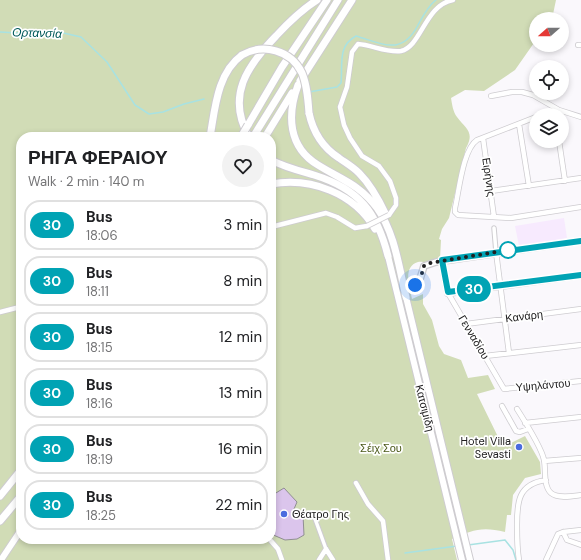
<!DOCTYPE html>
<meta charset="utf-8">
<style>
:root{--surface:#fff;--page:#f2f2f2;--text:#202124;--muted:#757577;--line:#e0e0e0}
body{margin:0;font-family:"DM Sans",sans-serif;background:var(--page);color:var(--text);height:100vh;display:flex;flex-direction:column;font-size:15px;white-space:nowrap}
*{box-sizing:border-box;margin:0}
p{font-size:13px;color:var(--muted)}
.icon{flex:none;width:22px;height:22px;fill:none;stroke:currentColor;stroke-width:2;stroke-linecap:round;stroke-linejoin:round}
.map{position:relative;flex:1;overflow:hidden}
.drawer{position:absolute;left:16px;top:132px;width:260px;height:412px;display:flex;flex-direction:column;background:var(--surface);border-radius:16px;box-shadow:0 2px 6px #0003}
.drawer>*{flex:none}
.badge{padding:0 8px;border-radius:13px;font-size:14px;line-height:26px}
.needle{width:26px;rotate:249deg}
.controls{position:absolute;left:529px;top:12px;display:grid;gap:8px}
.controls a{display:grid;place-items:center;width:40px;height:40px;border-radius:50%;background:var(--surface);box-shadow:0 2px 6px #0003;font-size:20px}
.you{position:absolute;width:20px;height:20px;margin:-10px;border:3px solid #fff;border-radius:50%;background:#1a73e8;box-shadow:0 0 0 6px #1a73e833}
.map>.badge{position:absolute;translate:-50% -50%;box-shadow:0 0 0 2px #fff}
.round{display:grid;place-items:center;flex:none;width:42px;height:42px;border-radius:21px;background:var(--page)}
.overview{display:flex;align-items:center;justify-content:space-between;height:68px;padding:0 12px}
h1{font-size:19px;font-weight:600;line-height:30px}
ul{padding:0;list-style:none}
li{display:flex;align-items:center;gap:12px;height:50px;margin:0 8px 6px;padding:0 4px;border:2px solid var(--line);border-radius:16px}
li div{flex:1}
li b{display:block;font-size:15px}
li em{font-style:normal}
li .badge{min-width:44px;font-weight:700;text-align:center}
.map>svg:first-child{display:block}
</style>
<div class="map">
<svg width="581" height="560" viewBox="0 0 581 560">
<rect width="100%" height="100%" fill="#faf8fc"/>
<path fill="#f7eafe" d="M564,218l3,20 -48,8 -4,-20z"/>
<path fill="#d1dcb6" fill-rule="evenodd" d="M0,0h556l-4,19h-16v21l-21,30 -31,21 -19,-1 -14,8c1,6 2,14 6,19 9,12 18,15 9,31l-17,70 -7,11 -3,10 2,1 -1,19c-4,0 -8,2 -12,3 -4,1 -6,-1 -10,0 -16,5 -8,25 -6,37l11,-5v10l9,16 7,26 5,8 17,6 7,18 20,-3 7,14 -18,5 26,53 22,-11 15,26 1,12 -16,4 -12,17 -2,20h-4l-2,17c-23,-6 -33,-2 -53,7l5,21h-457zM21,137h250v402h-250z"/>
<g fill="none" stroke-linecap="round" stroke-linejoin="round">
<path stroke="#a8e2e2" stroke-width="1.5" d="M0,32l17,1 42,-1 22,5 26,25 28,43 14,9 14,-2 21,-8 20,-5
M309,92l28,-5 4,-4c2,-18 -4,-37 15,-47 27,8 46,20 62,-11 5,-9 10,-19 18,-25
M468,545l37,-5 8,10 3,10
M405,553l52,-7"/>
</g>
<path fill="#dbc5ec" stroke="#908f92" d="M284,488l13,14 -3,7 2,5 7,1 1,20 -7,4 -12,1 -14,-6v-38z"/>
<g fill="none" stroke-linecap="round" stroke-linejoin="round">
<defs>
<path id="pedestrian" d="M494,228l2,24
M314,516l12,33"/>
<path id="minor" d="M578,45h3
M491,96l21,-4h10l11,3 26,15 22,7
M541,115h13
M536,117l-59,23c-14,9 -18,51 -22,68v4l3,3 53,3 70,-11
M519,124l10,62
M483,138l11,79
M559,141l6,40
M491,191l90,-13
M389,215l7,-10v-7l-6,-17 -11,-15 -17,-10 -12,-18 -6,-13 -4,-18 7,-20 5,-35 6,-8c14,1 29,9 43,7 20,-4 24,-46 52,-51
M271,227l55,-14 11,4 18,11 12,-2
M496,252l13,101
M448,293l56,96 77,-8
M0,312l16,-4 5,1
M466,324l115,-15
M485,356l96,-11
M502,406l14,25 4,1 8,-3
M517,409c7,11 25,40 27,51 2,10 -1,26 7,33 7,6 22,3 30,2
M525,423l56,-6
M544,461l37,-3
M356,483l12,21 15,17 5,39
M563,532l4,8 14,5
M271,541l7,8 4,11
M319,560l7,-11 7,11
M519,560c-2,-12 -2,-23 -2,-35 0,-23 1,-41 29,-45
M546,560l12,-26 5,-2 18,-2"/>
<path id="tertiary" d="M442,261l6,32 133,-18
M415,285l5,-6 4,-13 12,-4 145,-21"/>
<path id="secondary" d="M388,256l74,304
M406,297l64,263
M1,560l20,-30"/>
<path id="trunk" d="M300,81l52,-81
M298,85c-11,30 -10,62 20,80 24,15 41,19 59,43 18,25 22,60 29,89
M309,113c4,19 13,34 30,45 7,5 14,9 20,15 12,12 20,27 27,42
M248,125l34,-58 45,-67
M210,137c5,-28 7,-64 32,-82
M249,137c-23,-41 -2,-71 27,-101 12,-13 25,-26 41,-36
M253,137l85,-137
M265,137l27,-44
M271,160c13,7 29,11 43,15 45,14 63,37 74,81
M271,184c40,-7 83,9 104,45
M0,496l21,-26
M0,521l21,-25"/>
</defs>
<use href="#pedestrian" stroke="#ceccd0" stroke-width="5.5"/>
<use href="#minor" stroke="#ceccd0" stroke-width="6"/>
<use href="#tertiary" stroke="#ceccd0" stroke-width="8"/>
<use href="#secondary" stroke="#ceccd0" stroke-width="8"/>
<use href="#trunk" stroke="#ceccd0" stroke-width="9"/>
<use href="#pedestrian" stroke="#fff" stroke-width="3.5"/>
<use href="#minor" stroke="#fff" stroke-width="4.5"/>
<use href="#tertiary" stroke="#fff" stroke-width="5.5"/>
<use href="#secondary" stroke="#fff" stroke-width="6"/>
<use href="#trunk" stroke="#fff" stroke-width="7"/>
<defs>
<path id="minor-bridge" d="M367,226l22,-11"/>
<path id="trunk-bridge" d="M242,55c21,-12 49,-5 60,18 5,12 6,26 7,40
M241,137l7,-12"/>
</defs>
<use href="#minor-bridge" stroke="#ceccd0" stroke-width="6" stroke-linecap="butt"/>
<use href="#trunk-bridge" stroke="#ceccd0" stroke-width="9" stroke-linecap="butt"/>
<use href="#minor-bridge" stroke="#fff" stroke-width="4.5"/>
<use href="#trunk-bridge" stroke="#fff" stroke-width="7"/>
</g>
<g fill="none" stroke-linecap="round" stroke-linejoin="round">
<defs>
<path id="line" d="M581,241l-139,19 6,32 133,-17"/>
</defs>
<use href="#line" stroke="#fff" stroke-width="9"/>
<use href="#line" stroke="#00a3b4" stroke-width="6"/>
<path stroke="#212021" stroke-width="4" stroke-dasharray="0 7.2" d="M415,285l5,-5 4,-14 6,-3 78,-13"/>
</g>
<circle fill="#fff" stroke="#00a3b4" stroke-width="2" cx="508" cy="250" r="8"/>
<g fill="#4a6cdf" stroke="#fff" stroke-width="1.5">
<circle cx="519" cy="447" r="4"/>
<circle cx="284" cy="514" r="4"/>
</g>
<g text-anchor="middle" stroke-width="3.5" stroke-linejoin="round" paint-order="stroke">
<g font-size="11" fill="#212021" stroke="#fff">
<text transform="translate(489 177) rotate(82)" y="4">Ειρήνης</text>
<text transform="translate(524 316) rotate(-7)" y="4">Κανάρη</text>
<text transform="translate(474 337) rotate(59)" y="4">Γενναδίου</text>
<text transform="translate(543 385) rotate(-5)" y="4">Υψηλάντου</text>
<text transform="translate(425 408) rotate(76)" y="4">Κατσιμίδη</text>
</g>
<g font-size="11" fill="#212021" stroke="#fff" text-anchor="end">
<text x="511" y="445">Hotel Villa<tspan x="511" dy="13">Sevasti</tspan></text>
<text x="292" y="518" text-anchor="start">Θέατρο Γης</text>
</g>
<g font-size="11" fill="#495717" stroke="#fff">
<text x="381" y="452">Σέιχ Σου</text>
</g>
<g font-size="12" font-style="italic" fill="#00595a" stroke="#fff">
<text transform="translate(37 33) rotate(2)" y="4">Ορτανσία</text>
</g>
</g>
</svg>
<div class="controls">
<a><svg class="needle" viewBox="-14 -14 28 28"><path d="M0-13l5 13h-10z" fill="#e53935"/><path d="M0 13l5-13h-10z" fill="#757577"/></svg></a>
<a><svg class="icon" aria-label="locate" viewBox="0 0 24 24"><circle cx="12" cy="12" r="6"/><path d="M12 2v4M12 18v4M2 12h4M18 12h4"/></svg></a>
<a><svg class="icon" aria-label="layers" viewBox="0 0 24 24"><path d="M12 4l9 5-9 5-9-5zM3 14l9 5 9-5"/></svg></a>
</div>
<div class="you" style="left:415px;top:285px"></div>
<b class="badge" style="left:474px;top:289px;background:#00a3b4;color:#fff">30</b>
<section class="drawer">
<div class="overview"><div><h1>ΡΗΓΑ ΦΕΡΑΙΟΥ</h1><p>Walk · 2 min · 140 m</p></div><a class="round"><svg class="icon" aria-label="heart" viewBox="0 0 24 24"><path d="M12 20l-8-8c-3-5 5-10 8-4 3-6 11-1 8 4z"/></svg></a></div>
<ul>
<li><span class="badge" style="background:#00a3b4;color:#fff">30</span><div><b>Bus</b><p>18:06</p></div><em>3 min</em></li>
<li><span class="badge" style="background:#00a3b4;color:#fff">30</span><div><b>Bus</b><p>18:11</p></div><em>8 min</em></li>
<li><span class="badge" style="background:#00a3b4;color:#fff">30</span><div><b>Bus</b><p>18:15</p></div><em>12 min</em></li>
<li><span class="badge" style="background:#00a3b4;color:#fff">30</span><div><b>Bus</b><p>18:16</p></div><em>13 min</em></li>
<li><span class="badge" style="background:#00a3b4;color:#fff">30</span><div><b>Bus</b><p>18:19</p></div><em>16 min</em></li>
<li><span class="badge" style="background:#00a3b4;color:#fff">30</span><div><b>Bus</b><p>18:25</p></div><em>22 min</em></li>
</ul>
</section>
</div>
